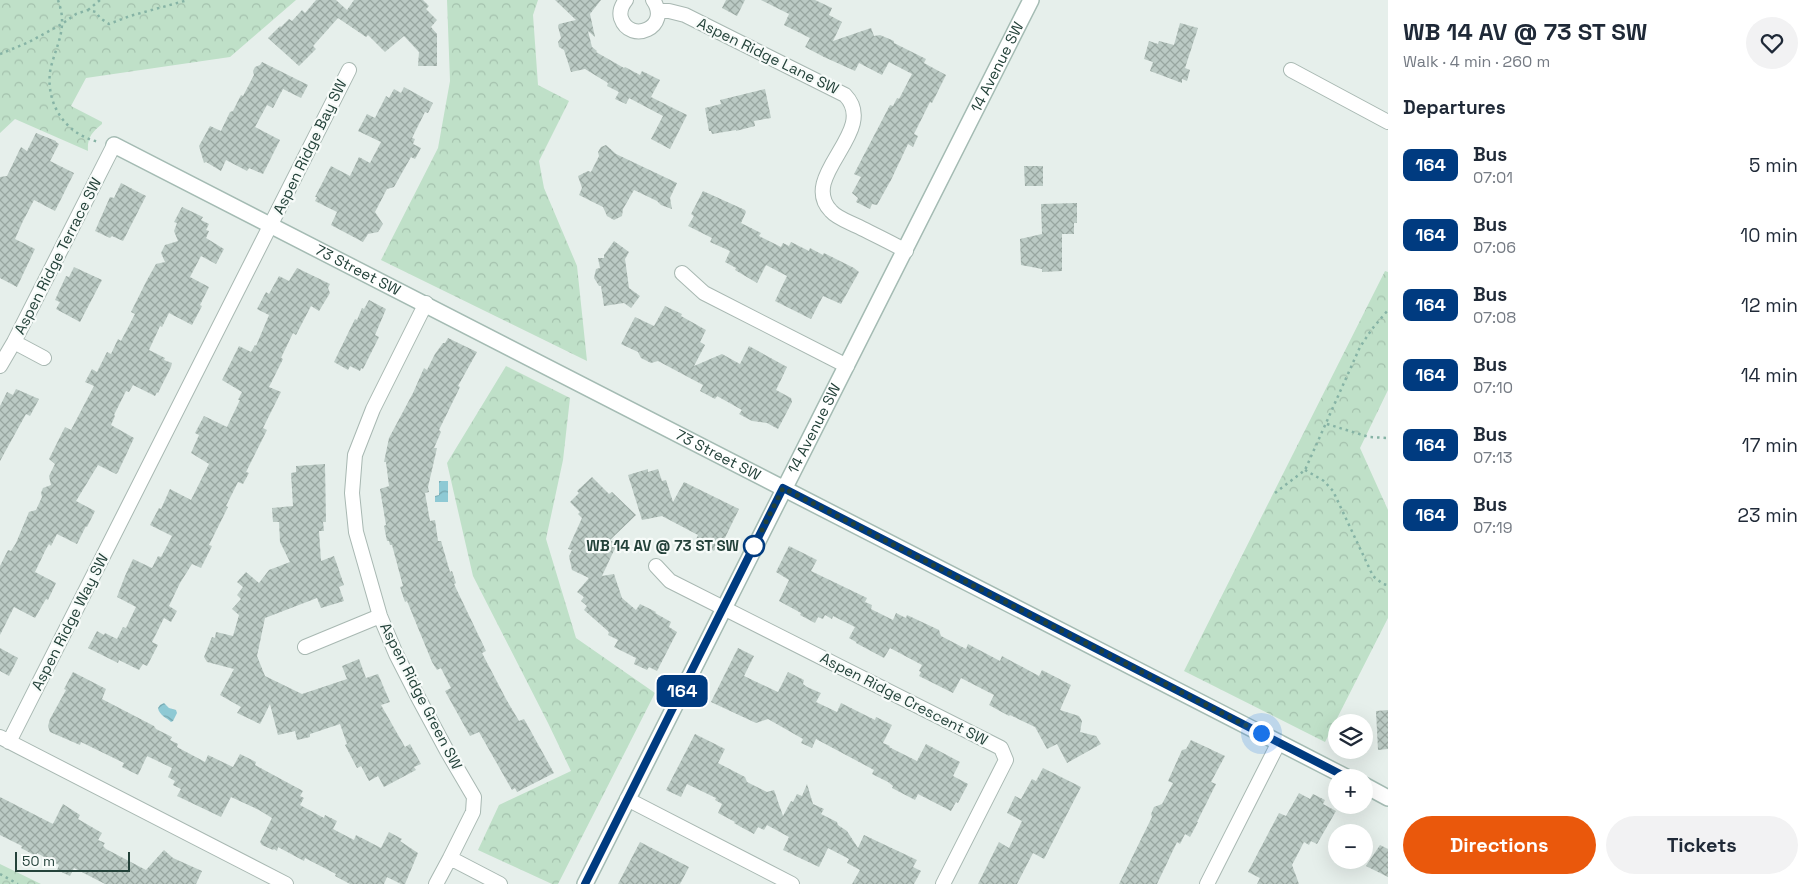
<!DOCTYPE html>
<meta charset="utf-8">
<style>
:root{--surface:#fff;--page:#f2f2f3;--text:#1f2937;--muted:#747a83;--accent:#ea580c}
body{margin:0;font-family:"Space Grotesk",sans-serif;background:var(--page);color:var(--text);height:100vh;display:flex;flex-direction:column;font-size:19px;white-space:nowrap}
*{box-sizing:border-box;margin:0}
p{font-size:16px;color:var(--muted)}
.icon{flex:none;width:28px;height:28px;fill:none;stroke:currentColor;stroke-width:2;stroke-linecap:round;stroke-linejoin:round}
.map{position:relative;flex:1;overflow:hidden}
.panel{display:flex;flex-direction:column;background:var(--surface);width:425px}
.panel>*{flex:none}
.badge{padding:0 10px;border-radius:8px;font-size:18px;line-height:32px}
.controls{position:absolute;left:1328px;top:714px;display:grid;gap:10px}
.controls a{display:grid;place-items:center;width:45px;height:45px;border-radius:50%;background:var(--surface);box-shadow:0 5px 20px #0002;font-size:25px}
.scale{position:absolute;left:15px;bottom:12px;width:115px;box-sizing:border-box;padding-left:5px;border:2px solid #24423a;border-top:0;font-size:14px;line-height:18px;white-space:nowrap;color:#24423a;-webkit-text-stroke:4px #f7fbf9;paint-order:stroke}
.you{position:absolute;width:25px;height:25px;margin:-12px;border:4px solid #fff;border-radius:50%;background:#1a73e8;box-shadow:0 0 0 8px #1a73e833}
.map>.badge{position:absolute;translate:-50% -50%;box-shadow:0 0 0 2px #fff}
h2{padding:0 15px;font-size:19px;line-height:45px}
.round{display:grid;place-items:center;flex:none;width:52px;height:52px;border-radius:26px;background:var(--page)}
.headline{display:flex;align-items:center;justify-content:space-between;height:85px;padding:0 15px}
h1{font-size:24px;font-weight:700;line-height:38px}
.cta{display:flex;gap:10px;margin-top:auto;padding:10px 15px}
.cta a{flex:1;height:58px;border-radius:30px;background:var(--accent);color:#fff;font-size:20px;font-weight:700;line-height:58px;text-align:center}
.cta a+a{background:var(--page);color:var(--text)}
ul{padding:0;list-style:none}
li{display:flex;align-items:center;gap:15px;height:70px;padding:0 15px}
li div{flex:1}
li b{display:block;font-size:19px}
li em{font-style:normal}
li .badge{min-width:55px;font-weight:700;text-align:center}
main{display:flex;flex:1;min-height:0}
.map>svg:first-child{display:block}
</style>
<main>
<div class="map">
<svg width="1388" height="884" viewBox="0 0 1388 884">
<defs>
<pattern id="forest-crowns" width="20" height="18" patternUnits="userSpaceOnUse" patternTransform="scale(1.25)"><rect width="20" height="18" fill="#bfe0c8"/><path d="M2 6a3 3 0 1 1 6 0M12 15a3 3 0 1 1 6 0" fill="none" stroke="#a4c1ad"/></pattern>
<pattern id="water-waves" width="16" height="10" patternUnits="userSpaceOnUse" patternTransform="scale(1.25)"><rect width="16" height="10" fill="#8ec9d4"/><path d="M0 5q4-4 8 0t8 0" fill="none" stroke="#74a5ad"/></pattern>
<pattern id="building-cross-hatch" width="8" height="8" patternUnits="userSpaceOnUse" patternTransform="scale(1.25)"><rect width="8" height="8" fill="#bbcac4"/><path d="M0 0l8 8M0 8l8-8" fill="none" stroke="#98a6a0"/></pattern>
</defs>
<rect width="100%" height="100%" fill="#e6efeb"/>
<path fill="url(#forest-crowns)" d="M0,0h296l-66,57 -144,21 -15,28 31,16v2c-10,8 -15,14 -14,27l-73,-32 -15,14z
M447,0h91l-5,15 5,70 31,16 -30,60 5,27 33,78 10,95 -206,-101 57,-112 12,-67z
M1385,271l3,1v118l-28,58 28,62v108l-63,124 -141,-71z
M506,366l64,32 -7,62 -17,79 30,99 79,55 -97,191h-6l-74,-34 21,-45 72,-34 -23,-48 -75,-147 -26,-113z
M0,864l41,20h-41z"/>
<path fill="url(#water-waves)" d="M439,481h9v21h-13v-6l4,-1z
M164,703l5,5 7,2 1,3 -4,8 -2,1c-4,-4 -12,-7 -13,-14l2,-3z"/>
<path fill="url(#building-cross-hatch)" d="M316,0h20l11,10 7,-10h69l6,6 -3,3 11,11 -6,7 6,7v32h-19l1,-14 -15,-16 -19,16 -17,-17 -2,2 -28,-19 -25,28 3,3 -17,17 -31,-28 12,-12 1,1 8,-8 3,2 10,-11 3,3z
M555,0h46l-11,14 5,23 -7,-6 4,16 5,4 -1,1 28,16 1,-1 15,8 2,-4 18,9 -9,17 36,18 -17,34 -19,-10 12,-23 -34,-18 -3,6 -11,-5 4,-7 -12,-6 1,-3 -23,-14 -14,3 -7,-22 -5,-3 -1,-5 3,-4 -3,-12 1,-2 17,-4z
M726,0h19l-8,16 -15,-8z
M761,0h54l17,8 -3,7 13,7 -9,19 38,-13 3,8 6,-1 14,6v2l32,16 -2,4 22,12 -14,28 -2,-1 -16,32 4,2 -5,11 -5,-3 -17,36 -14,25 -5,-1 -2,5 -14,-7 2,-4 -6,-5 9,-16 -7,-3 36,-69 3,1 4,-8 2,1 13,-25 -23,-12 -7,13 -23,-12 -4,8 -31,-14 -19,-10 5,-9 -26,-13 5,-11z
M1180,23l18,5 -13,40 5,2 -3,11 -5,-2v4l-32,-12 3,-9 -9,-3 5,-18 9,3 1,-3 15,4z
M262,62l46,23 -7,13 -18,-9 -10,19 -6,-3 -12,22 25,13 -17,34 -14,-6 -2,3 -21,-11 -5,11 -15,-9 -2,1 -5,-17 11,-20 11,5 9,-19 3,-1 8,-16 2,1 11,-21 -1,-4 2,-4 5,-2z
M404,87l29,16 -5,10 -3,-1 -13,26 3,1 -2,5 8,4 -6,11 -4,-2 -17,30 -7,2 -12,23 8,12 -5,8 -10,2 -5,8 -32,-17 6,-13 -22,-11 2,-4h-2l16,-31 19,10 9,-19 11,6 11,-21 -23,-11 9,-17 8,4 11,-22 3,2 5,-9 7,4z
M765,89l6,29 -17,3 1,5 -19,5v-1l-24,4 -1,-3h-2l-4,-23 16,-4 -1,-4z
M36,133l20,8v1l3,2 -9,17 24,12 -19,38 -21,-11 -11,21 -8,18 20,10 -18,38 -17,-9v-101l7,-1 14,-29 6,4z
M606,145l10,9 61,29 -7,15 2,11 -11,-4 -4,-4 -23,-11 -11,19 -1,7 -8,4 -7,-4 -4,-9 -24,-12 3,-7 -4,-12 10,-5 3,1 8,-16 -1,-4 3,-5z
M1024,166h19v20h-18z
M121,183l25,13 -23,45 -11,-5 -2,2 -15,-7 15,-34 4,1z
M703,191l42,19 1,2 -5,11 20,10 -2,3 22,11 2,-4 6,3 2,-4 18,9 1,-3 13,7 1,-2 30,15 5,4 -18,32 -18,-8 -12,23 -36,-18 12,-25 -21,-11 -9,18 -22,-13 1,-2 -11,-6 5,-11 -20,-9 2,-4 -24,-12 6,-10 -3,-2z
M1077,203v20h-3v11h-12v37l-20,1v-3l-21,-4 -1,-26 22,-5 -1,-30z
M182,207l21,10 -2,3 8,4 -3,6 3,1 -3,7 18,11 -8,15 -15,-8 -11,21 19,10 -9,18 2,1 -10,19 -23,-12 -7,14 -2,-1 -11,24 16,8 -1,2 8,3 -1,4 -13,26 -1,-1 -2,4 -22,-11 -4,7 -3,-1 -12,24 1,1 -4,9 23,13 -16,34 -2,2 -18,-9 -22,36 19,10 -8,16 -1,-1 -9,18 -20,-10 -6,12 -2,-2 -4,7 -10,21 21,11 -8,17 -2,-1 -11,19 -21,-11 -14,28v-69l8,-16 3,1 5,-8 13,-31 7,-2 6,-13 -1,-4 2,-5 8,-3 -2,-9 6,-12 -6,-5 16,-32 6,3 23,-44 -9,-4 7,-13 5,3 10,-20 4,2 7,-15 3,2 14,-27 -4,-2 16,-32 9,-16 9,-2 -4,-9 4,-8 13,-4 -4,-10 3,-8 -3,-1z
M614,241l15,11 -4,7 4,29 11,8 -9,12 -7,-5 -20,3 -3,-20h-2l-5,-8 2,-9 4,-1 -2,-10h6v-3z
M74,267l28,13 -22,42 -24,-13 4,-7 -5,-2 11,-24 3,1z
M297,268l33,16 -2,4 2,5 -11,18 -8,-5 -15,29 -3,-2 -12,25 2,1 -14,28 12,5 -18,36 4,2 -21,42 3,1 -6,11 -5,-2 -12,24 2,1 -19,38 3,1 -11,22 -9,-4 -12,19 -11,23 8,5 -6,11 -7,-4 -12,24 6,3 -11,21 -4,-2 -4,6 -20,-10 -1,3 -30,-15 9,-17 7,4 1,-2 12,6 6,-12 3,1 10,-21 -19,-10 8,-21 8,-17 19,9 6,-12 3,1 11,-21 -22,-11 9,-17 2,1 9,-20 21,11 18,-36 -18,-11 8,-18 -4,-2 9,-17 23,11 13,-27h-2l4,-8 -20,-12 17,-34 12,6 4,-7 1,1 13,-31 -12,-6 9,-17 3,2 10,-18 10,5z
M369,300l17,9 -11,26 4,2 -16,32 -2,-1 -1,3 -10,-5 -2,4 -14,-8 21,-43 2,1 5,-12 2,1z
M665,306l17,8 -1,2 25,14 -6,12 5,3 -11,21 28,-12 18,10 9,-18 38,21 -11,23 15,8 1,4 -14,27 -11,-6 -15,-2 -13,-7 3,-4 -25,-14 -2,3 -15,-8 3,-6 -45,-24 -7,2 -10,-5 -3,-6 -17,-8 14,-27 19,9z
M448,338l29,14 -19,34 2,1 -21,43 2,2 -7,16h3l-9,39 1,5 -4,1 5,28 5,-1 3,21h3l9,31 2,-1 4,12 -2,1 32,67 -4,2 24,46 13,22 5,-2 30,54 -37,19 -2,-4 -3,2 -33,-58 -9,4 -25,-45 6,-3 -10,-20 -4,2 -5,-8 -25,-61 -2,1 -5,-15 3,-1 -11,-41h-2l-1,-4h-2l-3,-15 2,-1 -6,-36 9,-3 -3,-24h-2l5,-24 24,-45 11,-25 3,2 8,-16 8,-11h2z
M16,389l23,10 -9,17 -4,-2 -26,47v-55l7,-14 6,3z
M325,464l1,58h-3l1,9h-5l2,30 13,-5 10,29 -5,2 5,14 -23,7 -4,-10 -52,20 -8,38 8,20 37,18 45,-15 -5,-13 17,-7 7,19 12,-4 12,28 -9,3 24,42 5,-3 11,20 -7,3 2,3 -32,17 -6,-11 -9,5 -8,-15 -4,2 -12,-23 2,-1 -7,-20 -30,10v3l-13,3 -2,-9 -17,4 -8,-31 -10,20 -23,-11 4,-6 -21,-12 14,-26 -27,-7 -3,-5 8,-20 3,1 1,-6 17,4 6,-21 -7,-6 9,-10 -4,-4 6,-8 -6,-5 9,-10 13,11 10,-13 21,-8 -10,-20 -1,-20h-6l-1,-14 21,-2 -2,-33 5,-1v-6z
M648,469v3l10,-3 4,12 4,-1 7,22 11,-20 55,27 -18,37 -3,-2 -4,7 -19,-10 3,-6 -36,-19 -20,4 -14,-45z
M592,477l17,17 3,-2 24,23 -26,25 7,4 -15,32 12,-2 8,24 14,12 4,-6 16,8 -1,1 16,9 -2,5 8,5 -20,39 -8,-4 -2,3 -13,-6 2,-6 -22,-11 4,-7 -10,-5 1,-3 -25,-22 3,-4 -6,-5 3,-4 -7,-5 12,-14 -17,-8 -3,-14 3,-6 -4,-1 14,-31 -4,-4 2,-2 -10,-10 9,-9 -2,-2z
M789,546l28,14 -6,11 56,27 -2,4 7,3 -1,4 22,11 3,-7 10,5 1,-3 32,15 2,6 25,13 2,-5 32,17 2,-5 37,20 3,-6 29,15 -11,25 19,6 3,5 -2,11 16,4 5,8 -34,19 -10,-19 -10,5 -12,-22 -25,-12 -1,1 -20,-11 5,-10 -33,-17 -8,15 -34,-17 2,-4 -2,-1 3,-6 -32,-17 -6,10 -28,-15v-1l-7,-4 6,-11 -22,-11 -1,3 -7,-4 -2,4 -5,-2 -3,6 -15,-8 1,-2 -22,-12 10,-21 -13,-8z
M0,648l18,10 -9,18 -9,-5z
M738,648l16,8 -10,20 34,16 10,-20 16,8 -1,4 4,3 14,6 -5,9 21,10 4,-9 34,17 1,-3 16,8 -9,18 7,3 -1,1 28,14 9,-17 34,18 -7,14 15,8 -10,19 -2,-1 -5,9 -33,-17 -3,6 -23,-12 1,-2 -5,-4 -16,-8 2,-4 -58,-31 -4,9 -11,-5 2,-4 -35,-20 -12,4 -45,-21z
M73,672l33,17 -4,10 52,27 2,3 16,8 -2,3 8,4 -1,3 28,15 3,-7 25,12 7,-13 16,8 -1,3 48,26 -3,5 4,2 -4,7 24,13 1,-3 12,6 -4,8 21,11 2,-5 25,13 8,-16 13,7 -2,2 18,12 -13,31h-4l-14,-7 -3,7h-34l-15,-8 1,-2 -31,-16 -1,3 -26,-14 -1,4 -3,-2 -1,1 -11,-5 -2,-3 12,-24 -13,-8 -28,-13 -10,20 -44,-21 4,-7 -8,-4 2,-4 -7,-4 4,-9 -25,-12 -9,19 -16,-8 2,-4 -43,-21 -1,3 -30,-13 -2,-6 2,-7 16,-29 -2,-1z
M1388,710v39l-10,1 -2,-39z
M695,734l30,15 -7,14 27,14 2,5 20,10 7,-2 9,26 8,-15 2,1 4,-8 5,2 5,-12 6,20 11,5 -3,5 16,8 1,3 9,6 11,17 6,-13 53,25 -4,7 8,4 -7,13h-62l8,-14 -13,-7 2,-4 -21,-11 -9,19 -36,-17 6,-13 -22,-12 -3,5 -6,-3 -4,7 -13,-7 -7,-4 1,-1 -17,-9 4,-9 -7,-4 1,-2 -29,-14 -6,13 -15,-7z
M1191,740l34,16 -14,26 5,2 -19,38h1l-8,15 -5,-3 -5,10 -3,-2 -20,42h-38l33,-67 -1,-3 3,-7 8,-3 11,-21 -5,-2 14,-31 4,-1z
M1043,768l38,19 -37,72 -11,-6 -16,31h-39l21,-42 10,6 13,-27 -15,-8 8,-17 6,3 11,-20 4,2z
M1299,793l11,6 3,-5 12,6 -2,4 13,7 -19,33 -6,-3 -2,4 -5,-3 -12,23 7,19h-42l3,-6 -12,-6 31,-59 7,3z
M0,797l53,27 10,-20 17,11 -2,4 24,14 -4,7 7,3 -2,3 3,3 40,21 18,-20 9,8 29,13 -6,13h-91l-31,-16 -4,8 -13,-6 2,-5 -22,-12 -1,3 -15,-8 1,-2 -22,-11z
M640,842l49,25 -9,17h-62z
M1380,845l8,4v28l-22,-11z"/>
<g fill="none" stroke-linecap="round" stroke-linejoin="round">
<defs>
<path id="street" d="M626,0c-4,5 -7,11 -5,18 9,27 51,9 32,-18
M658,11h11l16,4 160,80c35,36 -48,81 -14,116 6,7 18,11 26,15 16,8 33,16 49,25
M1291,70l97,52
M682,273l22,20 143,73
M426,303l-53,106 -18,46 -3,38 4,39 24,84 16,38 23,45 28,52 27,46 -1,15 -23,46
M14,342l30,16
M0,366l14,-24 100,-197
M656,566l14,15 331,167 5,12 -63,124
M305,647l75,-31
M0,737l286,147
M9,742l340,-672
M627,799l165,85
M436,884l14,-26 50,26
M1207,884l72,-142"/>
<g id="secondary">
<path id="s1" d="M114,145l1234,633"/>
<path d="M1364,785l24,13"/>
<path id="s2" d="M585,884c147,-296 298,-589 446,-884"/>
</g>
</defs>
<use href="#street" stroke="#a8b8b2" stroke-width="16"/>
<use href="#secondary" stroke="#a4bbb3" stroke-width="18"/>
<path stroke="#86b3a5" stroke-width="2.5" stroke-dasharray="2.5 4" stroke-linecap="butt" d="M58,0c2,6 4,13 4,19 1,19 -9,35 -12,53 -4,34 17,63 49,70
M88,10l12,-10
M0,54l29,-12 33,-18 14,-10 12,-4 8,2 4,6 9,6 21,-8 58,-16
M1327,424l42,13 19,1
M1305,470l19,11 9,10 40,85 10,8 5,1
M1275,493l30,-23 55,-123 12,-18 16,-19
M0,874l18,10"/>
<use href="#street" stroke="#fff" stroke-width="14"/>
<use href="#secondary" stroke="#fff" stroke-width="15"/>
</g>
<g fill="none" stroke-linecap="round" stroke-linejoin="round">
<defs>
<path id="line" d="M585,884l198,-396 565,290"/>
</defs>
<use href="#line" stroke="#fff" stroke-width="11"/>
<use href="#line" stroke="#003b80" stroke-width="8"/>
<path stroke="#24423a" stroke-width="5" stroke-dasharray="0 9" d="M754,546l29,-58 478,245"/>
</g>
<circle fill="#fff" stroke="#003b80" stroke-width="2.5" cx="754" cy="546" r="10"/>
<g text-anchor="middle" stroke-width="4.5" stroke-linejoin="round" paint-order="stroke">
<g font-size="15" fill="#24423a" stroke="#f7fbf9">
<text transform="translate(768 56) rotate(26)" y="5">Aspen Ridge Lane SW</text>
<text dy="5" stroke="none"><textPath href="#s2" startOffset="915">14 Avenue SW</textPath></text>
<text transform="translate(310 147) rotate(-64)" y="5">Aspen Ridge Bay SW</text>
<text transform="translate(58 256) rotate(-63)" y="5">Aspen Ridge Terrace SW</text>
<text dy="5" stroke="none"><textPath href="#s1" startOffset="274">73 Street SW</textPath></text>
<text dy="5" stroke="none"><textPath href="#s2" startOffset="510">14 Avenue SW</textPath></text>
<text dy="5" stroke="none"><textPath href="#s1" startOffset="679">73 Street SW</textPath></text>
<text transform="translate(70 622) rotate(-63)" y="5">Aspen Ridge Way SW</text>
<text transform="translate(421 696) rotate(63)" y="5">Aspen Ridge Green SW</text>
<text transform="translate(904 699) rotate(27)" y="5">Aspen Ridge Crescent SW</text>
</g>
<g font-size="15" font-weight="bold" fill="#24423a" stroke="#f7fbf9" text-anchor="end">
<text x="739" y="551">WB 14 AV @ 73 ST SW</text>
</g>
</g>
</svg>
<div class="controls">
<a><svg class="icon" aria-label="layers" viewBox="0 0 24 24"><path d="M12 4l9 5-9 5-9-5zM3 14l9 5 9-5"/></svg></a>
<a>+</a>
<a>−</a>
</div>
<div class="scale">50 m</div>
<div class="you" style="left:1261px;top:733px"></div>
<b class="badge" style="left:682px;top:691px;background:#003b80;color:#fff">164</b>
</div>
<section class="panel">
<div class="headline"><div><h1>WB 14 AV @ 73 ST SW</h1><p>Walk · 4 min · 260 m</p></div><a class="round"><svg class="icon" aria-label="heart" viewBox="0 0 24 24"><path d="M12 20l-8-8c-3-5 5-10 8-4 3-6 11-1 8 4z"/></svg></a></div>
<h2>Departures</h2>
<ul>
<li><span class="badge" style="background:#003b80;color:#fff">164</span><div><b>Bus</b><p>07:01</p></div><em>5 min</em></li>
<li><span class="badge" style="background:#003b80;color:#fff">164</span><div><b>Bus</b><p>07:06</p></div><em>10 min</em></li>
<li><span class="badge" style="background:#003b80;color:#fff">164</span><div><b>Bus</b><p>07:08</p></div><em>12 min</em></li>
<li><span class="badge" style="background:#003b80;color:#fff">164</span><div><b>Bus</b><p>07:10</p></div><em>14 min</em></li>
<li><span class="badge" style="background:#003b80;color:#fff">164</span><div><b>Bus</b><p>07:13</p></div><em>17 min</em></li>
<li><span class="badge" style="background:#003b80;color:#fff">164</span><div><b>Bus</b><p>07:19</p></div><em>23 min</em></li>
</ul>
<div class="cta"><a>Directions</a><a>Tickets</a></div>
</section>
</main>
